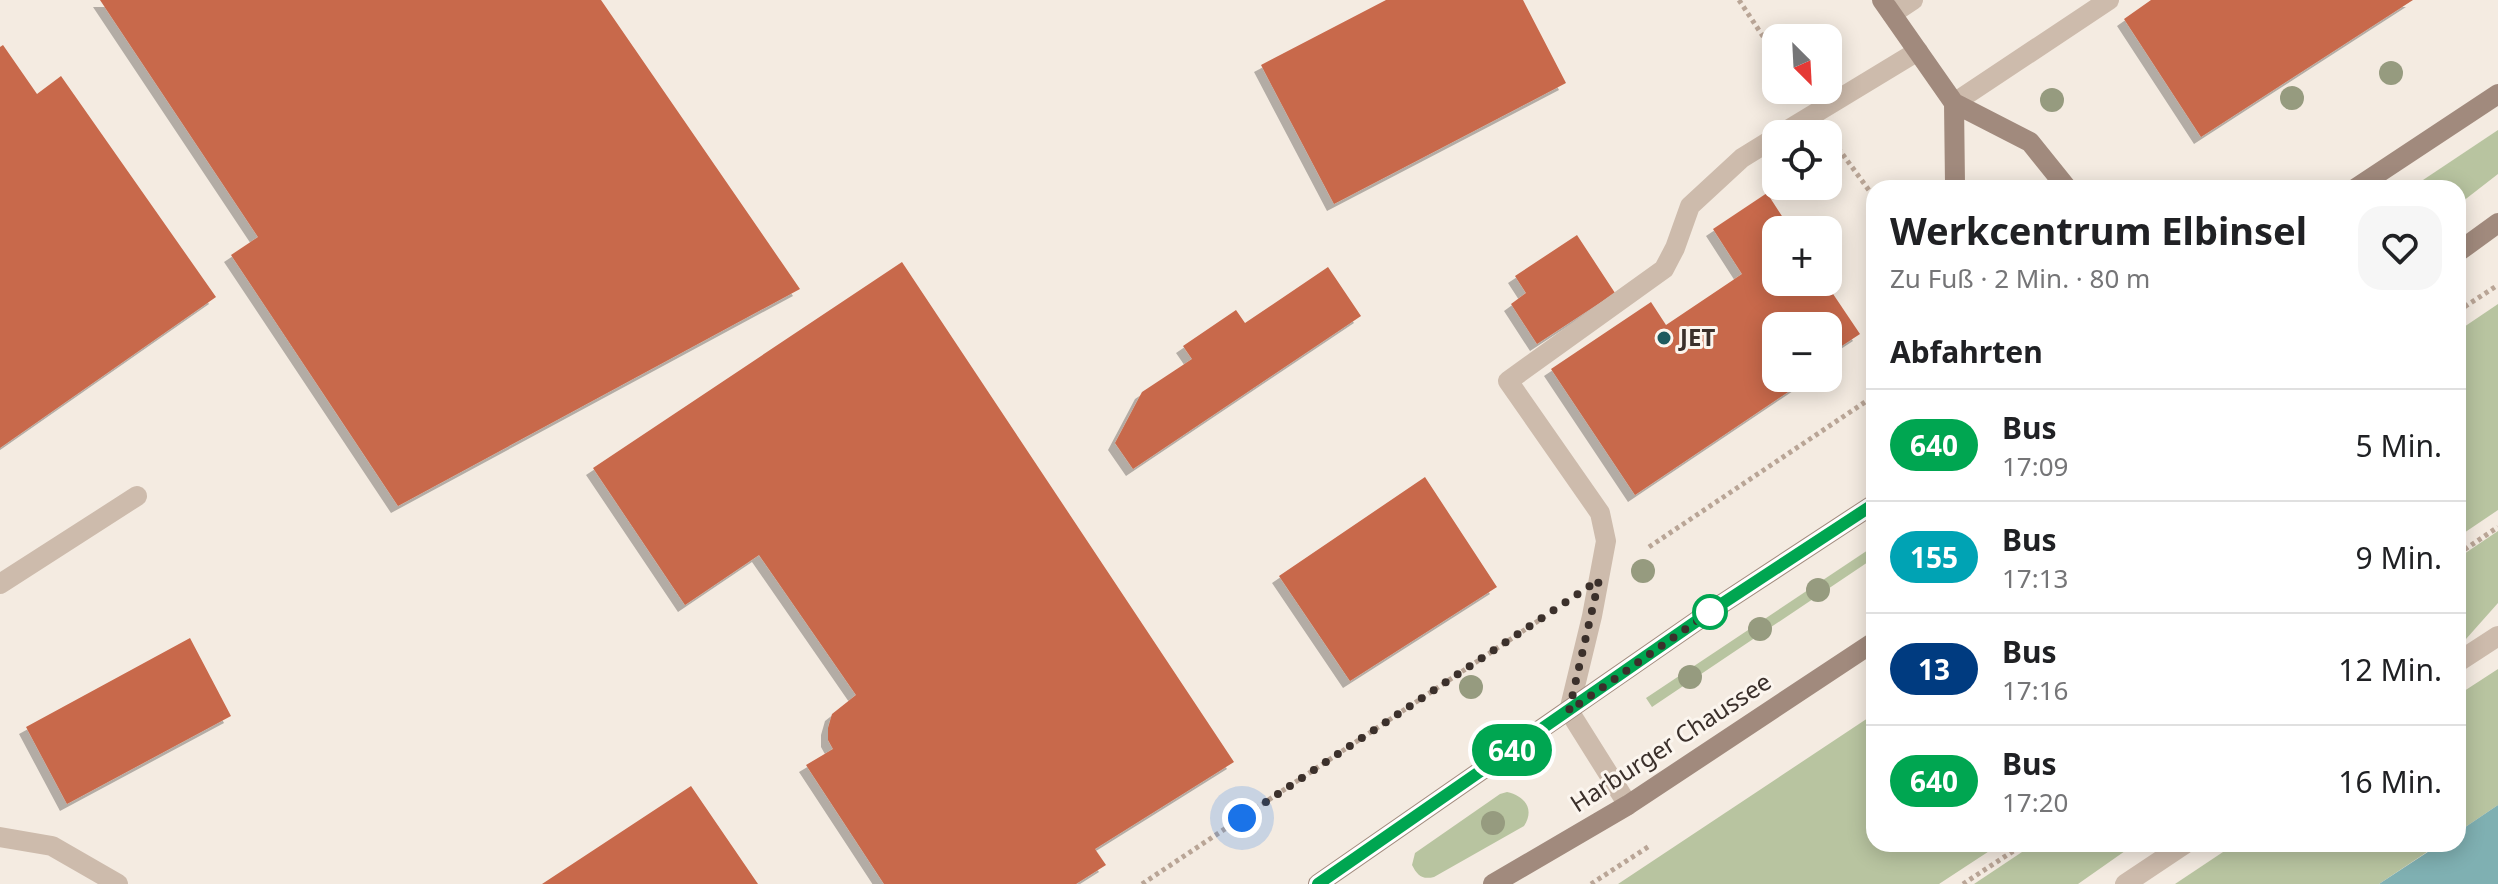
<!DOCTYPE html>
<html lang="de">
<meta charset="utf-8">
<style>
:root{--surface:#fff;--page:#f6f6f6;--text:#202124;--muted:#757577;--line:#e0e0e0}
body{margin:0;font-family:"Noto Sans",sans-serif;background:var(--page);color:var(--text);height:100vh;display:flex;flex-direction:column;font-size:30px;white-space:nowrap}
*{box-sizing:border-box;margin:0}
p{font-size:26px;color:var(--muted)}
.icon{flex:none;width:44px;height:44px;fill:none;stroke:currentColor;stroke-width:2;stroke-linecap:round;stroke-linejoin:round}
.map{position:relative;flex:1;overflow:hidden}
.side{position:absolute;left:1866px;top:180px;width:600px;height:672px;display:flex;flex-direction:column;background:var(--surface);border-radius:24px;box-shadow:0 4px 20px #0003}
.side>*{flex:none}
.badge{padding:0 16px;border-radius:26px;font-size:28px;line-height:52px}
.needle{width:52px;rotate:156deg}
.controls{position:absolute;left:1762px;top:24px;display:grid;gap:16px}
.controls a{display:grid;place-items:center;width:80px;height:80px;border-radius:16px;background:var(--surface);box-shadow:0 4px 20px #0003;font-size:40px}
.you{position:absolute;width:40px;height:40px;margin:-20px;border:6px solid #fff;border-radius:50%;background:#1a73e8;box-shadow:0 0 0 12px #1a73e833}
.map>.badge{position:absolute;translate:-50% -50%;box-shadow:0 0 0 4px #fff}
h2{padding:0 24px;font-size:30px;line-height:72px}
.round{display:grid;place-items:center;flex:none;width:84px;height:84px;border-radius:24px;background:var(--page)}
.overview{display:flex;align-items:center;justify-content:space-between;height:136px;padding:0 24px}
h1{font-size:38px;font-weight:700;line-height:60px}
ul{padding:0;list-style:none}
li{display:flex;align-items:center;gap:24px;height:112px;padding:0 24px;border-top:2px solid var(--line)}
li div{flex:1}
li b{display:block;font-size:30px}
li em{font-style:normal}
li .badge{min-width:88px;font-weight:700;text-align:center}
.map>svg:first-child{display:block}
</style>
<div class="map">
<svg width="2498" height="884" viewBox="0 0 2498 884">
<defs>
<filter id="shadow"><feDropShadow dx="-7" dy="7" stdDeviation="0" flood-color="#0004"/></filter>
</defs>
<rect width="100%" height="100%" fill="#f4ebe1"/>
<path fill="#b8c4a0" d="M2498,130v44l-40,31v-17h-47z
M2498,304v206l-40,27v-206z
M2498,531v72l-40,45v-90z
M1874,546v12l-222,149 -6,-9z
M2498,669v136l-40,27v-137z
M1874,714v130h126l-61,40h-321z
M1507,792c18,4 28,17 17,34l-90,51c-12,3 -17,-2 -22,-12l3,-12 85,-59z
M2034,844h101l-57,40h-104z
M2235,844h204l-60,40h-204z"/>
<path fill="#7fb0b2" d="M2498,805v79h-119l61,-40h18v-12z"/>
<path fill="#c8694b" filter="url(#shadow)" d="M100,0h501l199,289 -402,217 -167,-251 27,-18z
M1386,0h137l43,83 -232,121 -73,-139z
M2151,0h262l-212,137 -77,-118z
M3,45l34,49 24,-18 155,221 -216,151v-401z
M1767,193l24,37h-15v52h49l35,52 -32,21v-29h-52v52h33l-174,117 -84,-126 100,-67 15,23 76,-51 -29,-45z
M1577,235l38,58 -78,51 -26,-40 15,-11 -11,-17z
M902,262l332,500 -139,87 11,16 -30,19h-192l-78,-119 27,-16 -5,-9v-12l4,-14 24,-19 -97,-140 -74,50 -92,-137z
M1328,267l33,49 -228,153 -18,-26 27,-51 50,-33 -9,-13 53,-36 9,13z
M1425,477l72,110 -147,94 -71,-105z
M190,638l41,78 -164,88 -41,-77z
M691,786l67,98h-216z"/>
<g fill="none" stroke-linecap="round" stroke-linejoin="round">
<path stroke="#b9a596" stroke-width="5" stroke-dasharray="4 4" stroke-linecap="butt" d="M1739,0l37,56
M1838,148l36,49
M2458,311l40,-26
M1649,547l225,-151
M2458,554l40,-27
M1142,884l405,-269
M1591,884l60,-39
M1963,884l61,-40"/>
<path stroke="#cdbbac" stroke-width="20" d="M1892,14l21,-14
M1954,103l155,-103
M1781,134l137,-83
M0,584l137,-88
M2458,662l40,-26
M1628,805l-59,-94 23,-95 14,-75 -6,-28 -92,-132 156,-112 11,-21 15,-42 52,-48 34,-21
M0,837l52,9 66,38
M2125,884l60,-40"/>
<path stroke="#a18a7d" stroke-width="20" d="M1882,0l72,103 76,39 37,46
M1954,103l1,81 3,4
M2356,188l142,-94
M2458,252l40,-29
M1318,884l396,-275 160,-105
M1493,884l135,-79 246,-163"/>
</g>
<g fill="#969b7f">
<circle cx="2391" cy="73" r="12"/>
<circle cx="2292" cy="98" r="12"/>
<circle cx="2052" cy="100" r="12"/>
<circle cx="1643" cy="571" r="12"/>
<circle cx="1818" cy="590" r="12"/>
<circle cx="1760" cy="629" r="12"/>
<circle cx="1690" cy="677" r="12"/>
<circle cx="1471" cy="687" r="12"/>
<circle cx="1493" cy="823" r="12"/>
</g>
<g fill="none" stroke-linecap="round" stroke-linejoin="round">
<defs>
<path id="line" d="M1318,884l396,-275 160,-105"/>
</defs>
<use href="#line" stroke="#fff" stroke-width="18"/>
<use href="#line" stroke="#00a651" stroke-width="12"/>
<path stroke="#3b302b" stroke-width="8" stroke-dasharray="0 14.4" d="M1242,818l357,-238 -30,131 145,-102 -4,3"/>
</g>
<circle fill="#1f5a5e" stroke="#fbf5ee" stroke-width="3" cx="1664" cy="338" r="8"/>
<circle fill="#fff" stroke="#00a651" stroke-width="4" cx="1710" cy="612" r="16"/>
<g text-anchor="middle" stroke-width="6" stroke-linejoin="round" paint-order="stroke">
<g font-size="24" font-weight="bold" fill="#3b302b" stroke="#fbf5ee" text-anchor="start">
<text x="1680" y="346">JET</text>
</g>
<g font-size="24" fill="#3b302b" stroke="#fbf5ee">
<text transform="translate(1671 743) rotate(-33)" y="8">Harburger Chaussee</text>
</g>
</g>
</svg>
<div class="controls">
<a><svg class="needle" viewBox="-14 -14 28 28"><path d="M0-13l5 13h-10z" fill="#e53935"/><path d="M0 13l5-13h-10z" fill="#757577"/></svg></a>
<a><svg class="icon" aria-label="locate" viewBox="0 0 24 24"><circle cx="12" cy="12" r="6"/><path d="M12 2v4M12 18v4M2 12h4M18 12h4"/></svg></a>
<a>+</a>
<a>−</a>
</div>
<div class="you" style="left:1242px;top:818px"></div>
<b class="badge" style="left:1512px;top:750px;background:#00a651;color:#fff">640</b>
<section class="side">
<div class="overview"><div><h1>Werkcentrum Elbinsel</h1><p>Zu Fuß · 2 Min. · 80 m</p></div><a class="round"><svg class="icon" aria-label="heart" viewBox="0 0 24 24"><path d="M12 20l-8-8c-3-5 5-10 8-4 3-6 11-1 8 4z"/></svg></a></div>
<h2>Abfahrten</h2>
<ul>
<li><span class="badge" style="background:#00a651;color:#fff">640</span><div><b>Bus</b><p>17:09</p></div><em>5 Min.</em></li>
<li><span class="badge" style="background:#00a3b4;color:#fff">155</span><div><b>Bus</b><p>17:13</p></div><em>9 Min.</em></li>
<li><span class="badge" style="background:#003b80;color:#fff">13</span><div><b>Bus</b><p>17:16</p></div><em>12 Min.</em></li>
<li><span class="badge" style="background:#00a651;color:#fff">640</span><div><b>Bus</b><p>17:20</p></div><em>16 Min.</em></li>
</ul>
</section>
</div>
